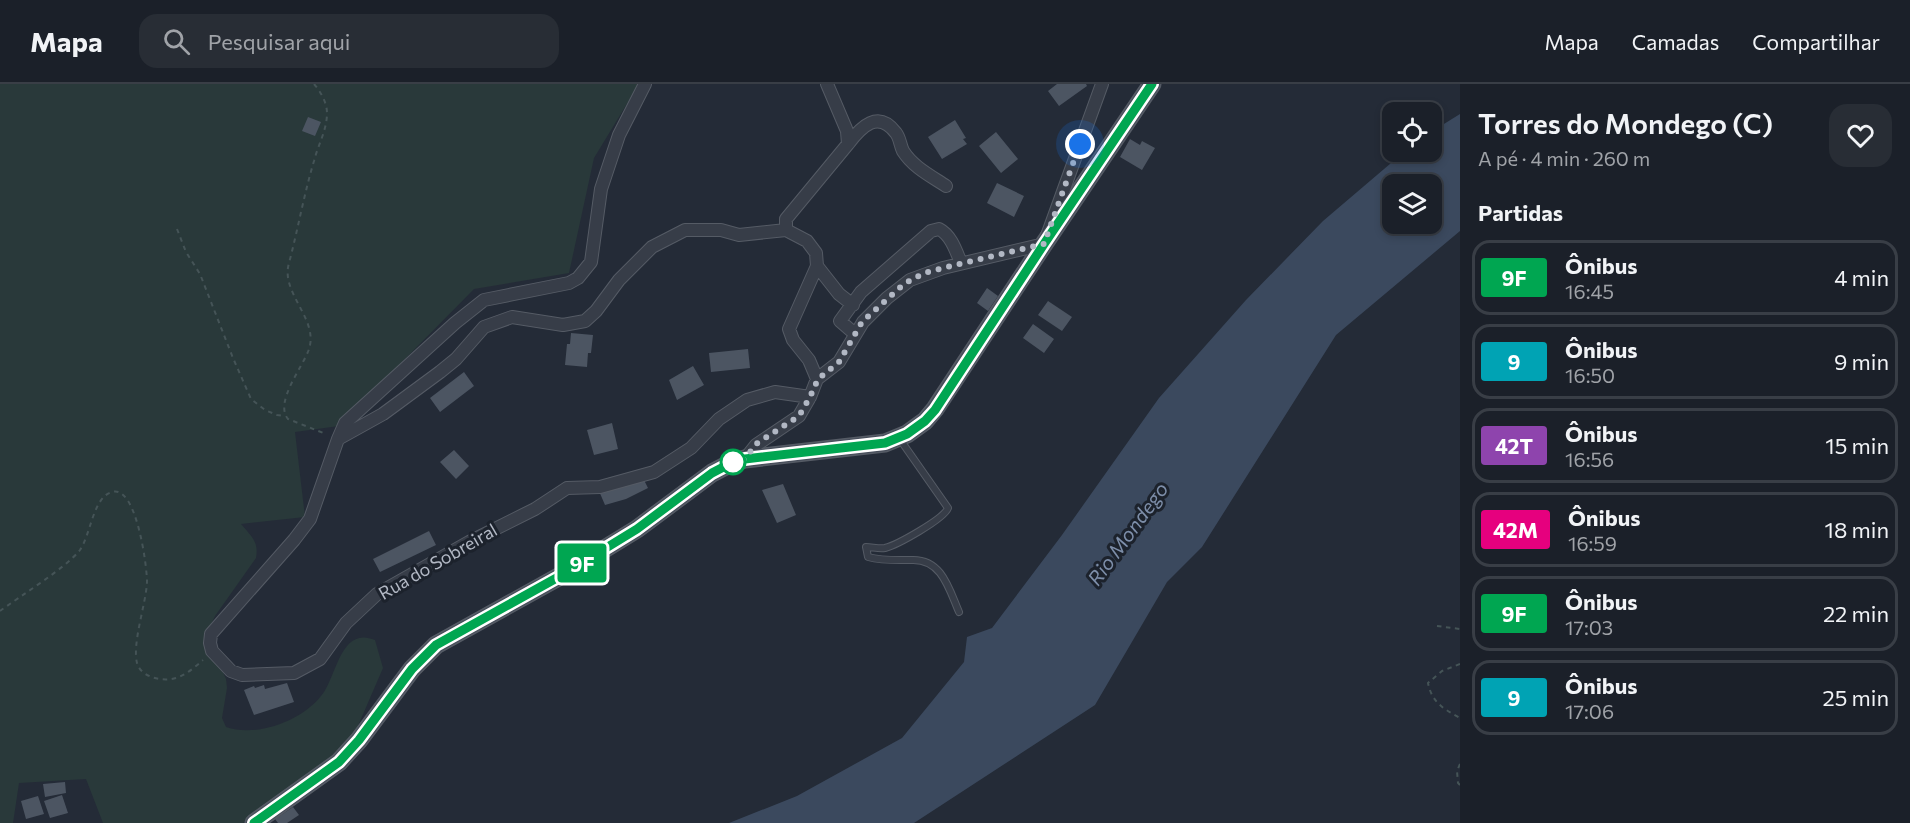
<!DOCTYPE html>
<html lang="pt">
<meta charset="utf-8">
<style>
:root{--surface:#1b2029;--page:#282d35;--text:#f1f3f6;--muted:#a0a3a8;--line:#393e46}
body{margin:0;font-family:Commissioner,sans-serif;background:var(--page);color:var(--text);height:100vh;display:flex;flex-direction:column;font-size:22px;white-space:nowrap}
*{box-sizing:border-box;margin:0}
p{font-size:20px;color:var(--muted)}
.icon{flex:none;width:33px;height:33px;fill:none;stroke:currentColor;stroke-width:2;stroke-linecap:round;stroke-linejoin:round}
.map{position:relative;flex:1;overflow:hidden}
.details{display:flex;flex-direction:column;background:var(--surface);width:450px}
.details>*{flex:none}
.badge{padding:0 12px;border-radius:4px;font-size:21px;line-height:39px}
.buttons{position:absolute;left:1382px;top:18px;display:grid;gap:12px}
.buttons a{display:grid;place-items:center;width:60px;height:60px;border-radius:12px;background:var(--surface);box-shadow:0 3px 9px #0003,0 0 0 2px var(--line);font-size:30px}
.you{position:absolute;width:30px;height:30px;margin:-15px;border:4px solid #fff;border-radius:50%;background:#1a73e8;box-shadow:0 0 0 9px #1a73e833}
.map>.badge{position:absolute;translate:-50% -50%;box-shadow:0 0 0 3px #fff}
h2{padding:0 18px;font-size:22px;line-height:54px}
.round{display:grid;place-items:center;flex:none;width:63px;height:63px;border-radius:18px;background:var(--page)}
.headline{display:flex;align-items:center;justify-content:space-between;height:102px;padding:0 18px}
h1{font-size:28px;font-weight:600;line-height:45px}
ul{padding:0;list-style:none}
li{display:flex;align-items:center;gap:18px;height:75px;margin:0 12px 9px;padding:0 6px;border:3px solid var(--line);border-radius:18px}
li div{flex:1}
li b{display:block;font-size:22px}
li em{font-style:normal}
li .badge{min-width:66px;font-weight:700;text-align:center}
header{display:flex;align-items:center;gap:36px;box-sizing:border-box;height:84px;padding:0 30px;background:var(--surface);border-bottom:2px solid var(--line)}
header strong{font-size:28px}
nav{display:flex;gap:33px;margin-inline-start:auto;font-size:21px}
.search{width:420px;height:54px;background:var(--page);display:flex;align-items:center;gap:15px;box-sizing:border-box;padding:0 21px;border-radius:18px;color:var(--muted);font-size:22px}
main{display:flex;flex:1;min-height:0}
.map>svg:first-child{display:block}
</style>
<header>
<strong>Mapa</strong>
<div class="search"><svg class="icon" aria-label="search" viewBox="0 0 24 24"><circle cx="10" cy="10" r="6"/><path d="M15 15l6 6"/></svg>Pesquisar aqui</div>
<nav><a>Mapa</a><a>Camadas</a><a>Compartilhar</a></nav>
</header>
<main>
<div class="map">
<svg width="1460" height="739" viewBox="0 0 1460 739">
<rect width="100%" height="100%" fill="#242b37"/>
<path fill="#29393a" d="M0,0h639l-45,74 -25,115 -95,16 -135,137 -44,6 10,85 -64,7c10,12 18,17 15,34l-41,58 -9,19 20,44 1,9 -5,30 4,9c32,11 79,-7 98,-35 13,-20 18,-66 51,-52l8,28 -32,74 -108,81h-140l-17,-44 -67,4 -6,40h-13z"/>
<path fill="#3b495e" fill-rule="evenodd" d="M1460,30v117l-124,104 -134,212 -35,35 -72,123 -181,118h-185l68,-27 105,-58 62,-76 3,-25 25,-9 70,-93 97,-137 87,-98 77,-79 81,-69h27v-20zM1392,100h39v40h-39z"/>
<path fill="#4c5562" d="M1057,0h29l1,2 -28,20 -11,-15z
M308,33l13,5 -6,14 -13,-5z
M955,36l11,18 -3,1 4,5 -25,15 -14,-22z
M996,48l22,27 -17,14 -22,-27z
M1130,55l10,6 2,-4 13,7 -13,22 -22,-13z
M997,99l27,13 -10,21 -27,-14z
M987,204l11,8 -10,15 -11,-8z
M1048,217l24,16 -10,14 -24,-16z
M1033,240l21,15 -10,14 -21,-15z
M571,249l22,2 -2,18h-3l-1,14 -22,-2 2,-21h3z
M748,265l2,19 -39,4 -2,-19z
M693,282l11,19 -27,15 -8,-20z
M464,288l10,14 -34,26 -10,-14z
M612,339l6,26 -24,6 -7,-25z
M454,366l15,16 -13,13 -16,-17z
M643,394l5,10 -22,11 -21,6 -6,-14z
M783,400l13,31 -19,8 -15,-33z
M429,447l7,14 -56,27 -7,-13z
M287,599l7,19 -40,13 -10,-25 10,-4 1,2 9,-3 1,4z
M65,698l1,11 -21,4 -2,-13z
M62,711l6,18 -18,5 -6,-17z
M38,712l6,18 -18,5 -5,-18z
M293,723l6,8 -12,8h-9l-3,-4z"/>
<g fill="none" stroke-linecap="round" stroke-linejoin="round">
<defs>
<path id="lane" d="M899,354l49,70c-4,11 -51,37 -63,40 -6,1 -13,-1 -19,-1l2,10c15,4 29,3 44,3 30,-1 37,29 47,52"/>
<path id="street" d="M645,0l-26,51 -18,54 -10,73 -13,16 -9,5 -85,17 -29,23 -110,100 -7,16 -28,80 -16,21 -83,94 -1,9 2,8 19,20 11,4 52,-2 26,-14 26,-36 31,-29 92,-52 66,-33 32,-21 33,-1 54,-15 37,-24 28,-29 28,-19 28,-8 35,5
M848,60c13,-17 30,-35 48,-11 4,5 4,12 7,18 10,16 28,25 43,35
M786,146v-11l62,-75 -1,-13 -20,-47
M855,250l-15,-13 21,-29 70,-61 8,-2c12,6 17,22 22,34
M817,295l22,-17 24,-40 24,-24 23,-18 33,-12 101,-24 58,-160
M338,355l45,-25 57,-42 16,-13 28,-32 28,-10 51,8 22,-4 11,-10 23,-31 33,-33 33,-17h36l18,5 47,-5 21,11 9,12 1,13 22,28 14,11
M745,375l11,-14 43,-29 11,-19 7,-18 -8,-19 -16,-20 -4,-11 28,-63"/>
<path id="secondary" d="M254,739l85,-61 20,-22 53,-71 24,-24 126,-70 75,-46 75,-56 21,-11 12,-3 140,-16 22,-9 18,-13 10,-12 109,-165 108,-160"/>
</defs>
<use href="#lane" stroke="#555b65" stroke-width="8"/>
<use href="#street" stroke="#555b65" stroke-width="14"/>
<use href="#secondary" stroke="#555b65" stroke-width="19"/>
<path stroke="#455457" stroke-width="2" stroke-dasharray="4.5 4.5" stroke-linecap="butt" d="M314,0c7,8 13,19 13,29 0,17 -9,32 -13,48 -10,33 -16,68 -25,102 -9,30 30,56 20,86 -6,18 -35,53 -21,70l38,15
M177,145l9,23 14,22 33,84 18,41 14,11 12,5 8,1
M0,527c20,-15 66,-43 80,-61 11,-16 13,-53 32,-58 24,-8 35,73 35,90 -1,22 -15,61 -10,81 4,15 27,19 39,15 10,-3 19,-11 27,-18
M1437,542l23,3
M1460,580l-18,7 -14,12c4,20 16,26 32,35
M1460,680l-3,7 1,12 2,2"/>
<use href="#lane" stroke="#373d48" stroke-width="6"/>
<use href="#street" stroke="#373d48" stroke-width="12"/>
<use href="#secondary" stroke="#464d5a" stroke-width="16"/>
</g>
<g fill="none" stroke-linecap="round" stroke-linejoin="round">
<defs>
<path id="line" d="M254,739l85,-61 20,-22 53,-71 24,-24 126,-70 75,-46 75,-56 21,-11 12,-3 140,-16 22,-9 18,-13 10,-11 109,-166 108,-160"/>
</defs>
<use href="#line" stroke="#fff" stroke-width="14"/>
<use href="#line" stroke="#00a651" stroke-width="9"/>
<path stroke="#b2b8c4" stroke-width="6" stroke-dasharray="0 10.8" d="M733,378l12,-3 11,-15 43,-28 11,-19 8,-18 21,-17 23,-40 42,-38 20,-11 19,-5 101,-24 36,-100"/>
</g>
<circle fill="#fff" stroke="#00a651" stroke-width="3" cx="733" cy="378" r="12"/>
<g text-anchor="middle" stroke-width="6" stroke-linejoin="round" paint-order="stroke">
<g font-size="18" fill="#b2b8c4" stroke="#1c222c">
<text transform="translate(438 478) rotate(-30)" y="6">Rua do Sobreiral</text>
</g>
<g font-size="20" font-style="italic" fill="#7d8ea9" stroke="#1c222c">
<text transform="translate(1128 450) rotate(-54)" y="7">Rio Mondego</text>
</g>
</g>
</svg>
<div class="buttons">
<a><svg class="icon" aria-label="locate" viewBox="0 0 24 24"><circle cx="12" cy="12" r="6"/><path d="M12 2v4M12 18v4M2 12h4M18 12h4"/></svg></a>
<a><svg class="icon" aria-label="layers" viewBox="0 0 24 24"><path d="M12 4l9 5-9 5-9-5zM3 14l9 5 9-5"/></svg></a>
</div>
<div class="you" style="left:1080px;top:60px"></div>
<b class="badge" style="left:582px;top:479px;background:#00a651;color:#fff">9F</b>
</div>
<section class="details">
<div class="headline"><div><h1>Torres do Mondego (C)</h1><p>A pé · 4 min · 260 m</p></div><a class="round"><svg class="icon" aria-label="heart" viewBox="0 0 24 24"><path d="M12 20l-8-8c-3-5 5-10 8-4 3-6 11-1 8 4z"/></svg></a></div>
<h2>Partidas</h2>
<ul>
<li><span class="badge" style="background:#00a651;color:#fff">9F</span><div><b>Ônibus</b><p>16:45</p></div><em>4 min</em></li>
<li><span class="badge" style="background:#00a3b4;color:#fff">9</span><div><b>Ônibus</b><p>16:50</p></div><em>9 min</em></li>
<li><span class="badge" style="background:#8e44ad;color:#fff">42T</span><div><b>Ônibus</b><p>16:56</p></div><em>15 min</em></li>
<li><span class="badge" style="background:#e6007e;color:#fff">42M</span><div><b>Ônibus</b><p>16:59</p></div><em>18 min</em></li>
<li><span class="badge" style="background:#00a651;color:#fff">9F</span><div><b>Ônibus</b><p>17:03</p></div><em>22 min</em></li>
<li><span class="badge" style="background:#00a3b4;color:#fff">9</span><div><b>Ônibus</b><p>17:06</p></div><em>25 min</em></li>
</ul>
</section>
</main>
